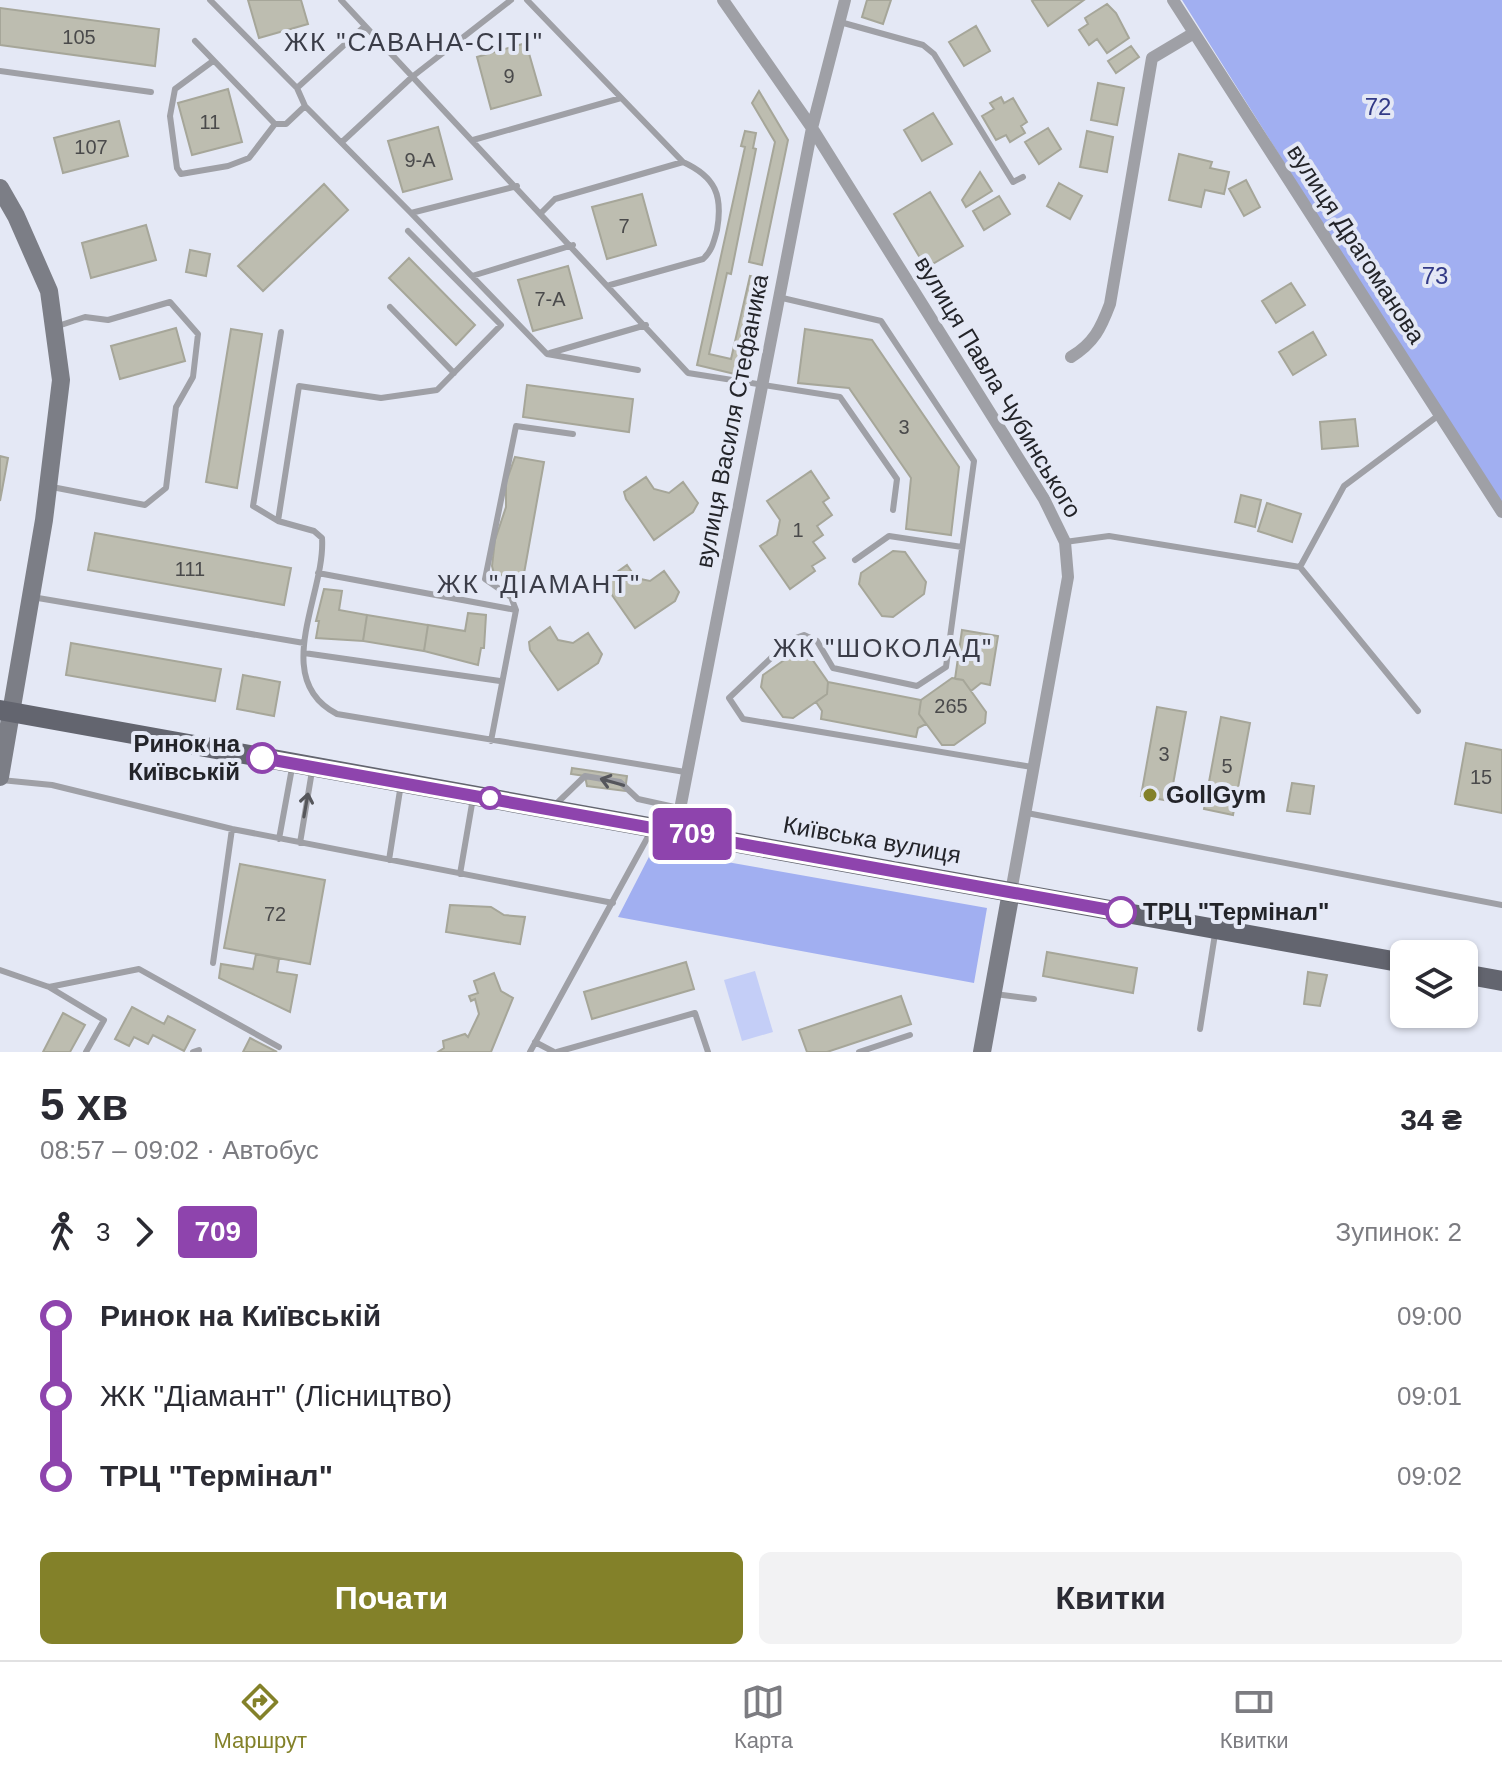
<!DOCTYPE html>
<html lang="uk">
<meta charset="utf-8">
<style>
:root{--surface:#fff;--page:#f2f2f3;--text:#2b2b33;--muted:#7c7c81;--line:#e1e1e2;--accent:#838129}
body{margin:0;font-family:Helvetica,sans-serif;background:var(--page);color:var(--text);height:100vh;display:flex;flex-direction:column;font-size:30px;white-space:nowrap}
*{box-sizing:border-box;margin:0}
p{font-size:26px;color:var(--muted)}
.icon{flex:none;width:44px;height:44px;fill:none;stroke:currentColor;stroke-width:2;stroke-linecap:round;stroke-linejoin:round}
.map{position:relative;height:1052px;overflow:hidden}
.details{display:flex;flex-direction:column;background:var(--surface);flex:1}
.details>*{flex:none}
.badge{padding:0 16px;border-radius:6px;font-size:28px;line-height:52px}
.controls{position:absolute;left:1390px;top:940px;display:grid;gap:16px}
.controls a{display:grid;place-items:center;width:88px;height:88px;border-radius:12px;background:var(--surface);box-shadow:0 2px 6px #0004;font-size:40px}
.map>.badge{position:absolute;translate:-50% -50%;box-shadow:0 0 0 4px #fff}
.legs{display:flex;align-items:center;gap:12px;height:88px;padding:0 40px;font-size:26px}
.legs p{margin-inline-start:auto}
.head{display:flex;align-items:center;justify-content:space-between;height:136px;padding:0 40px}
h1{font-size:44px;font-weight:600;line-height:60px}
.cta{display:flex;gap:16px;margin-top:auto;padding:16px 40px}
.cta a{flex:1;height:92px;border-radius:12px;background:var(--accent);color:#fff;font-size:32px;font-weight:600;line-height:92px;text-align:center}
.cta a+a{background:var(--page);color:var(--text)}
ul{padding:0 40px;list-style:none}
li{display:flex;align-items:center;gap:28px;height:80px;font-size:30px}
li i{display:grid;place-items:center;width:12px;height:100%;margin:0 10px;background:currentColor}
li i::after{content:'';width:20px;height:20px;margin:-10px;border:6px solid;border-radius:50%;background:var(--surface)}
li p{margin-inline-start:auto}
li:first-child i{background:linear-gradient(#0000 50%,currentColor 0)}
li:last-child i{background:linear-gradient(currentColor 50%,#0000 0)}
.tab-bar{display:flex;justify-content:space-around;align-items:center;height:112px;border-top:2px solid var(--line);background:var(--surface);font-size:22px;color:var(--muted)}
.tab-bar a{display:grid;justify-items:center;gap:4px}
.tab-bar .on{color:var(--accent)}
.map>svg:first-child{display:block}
</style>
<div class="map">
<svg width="1502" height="1052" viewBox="0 0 1502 1052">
<rect width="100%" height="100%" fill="#e4e8f5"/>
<path fill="#c4cef7" d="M755,971l18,61 -31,9 -18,-61z"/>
<path fill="#a1aff1" d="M1182,0h320v504l-34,-49z
M653,849l334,59 -13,75 -356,-66z"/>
<path fill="#bdbdb0" stroke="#a6a699" stroke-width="2" d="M248,0h53l7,24 -49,14z
M867,0h24l-8,24 -21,-7z
M1084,0l-36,26 -16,-25 2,-1z
M1107,4l9,9 13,25 -22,15 -10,-14 -8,6 -10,-15 9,-6 -3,-6z
M0,8l159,21 -4,37 -155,-21z
M976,26l14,25 -26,15 -15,-24z
M526,43l15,52 -50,14 -14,-52z
M1131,46l8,11 -23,16 -8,-12z
M1098,83l26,5 -7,37 -26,-5z
M228,89l14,53 -50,13 -14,-52z
M759,91l29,49 -26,125 -13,-3 26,-120 -23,-39z
M1001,97l3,6 9,-5 14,24 -6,4 4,7 -15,9 -4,-7 -10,5 -14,-24 12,-7 -4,-6z
M933,113l19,31 -30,17 -18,-31z
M119,121l9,35 -65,17 -9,-35z
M438,127l14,52 -49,13 -15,-51z
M1048,128l13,21 -22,15 -14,-22z
M745,131l11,2 -3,15 3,1 -25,125 -4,-1 -18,81 22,5 19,-83 10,2 -21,97 -42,-10 48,-218 -4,-1z
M1087,131l26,6 -6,35 -27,-5z
M1179,154l33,8 -2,6 19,4 -5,22 -19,-4 -4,17 -32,-7z
M980,172l12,19 -26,16 -4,-7z
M1246,180l14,27 -16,9 -15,-27z
M1059,183l23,13 -12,23 -23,-13z
M324,184l24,26 -85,81 -25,-25z
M930,192l33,54 -37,22 -32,-54z
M642,194l14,51 -49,14 -15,-52z
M999,196l11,18 -26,16 -11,-19z
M146,225l10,35 -65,18 -9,-35z
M190,250l20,4 -4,22 -20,-4z
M409,258l66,67 -19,20 -67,-67z
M568,266l14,52 -49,13 -15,-51z
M1291,283l14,22 -29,18 -14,-22z
M176,328l9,33 -65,18 -9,-33z
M231,329l31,5 -25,154 -31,-6z
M805,329l67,11 87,127 -8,68 -45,-6 5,-51 -62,-90 -51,-5z
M1313,332l13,23 -33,20 -14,-23z
M527,385l106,14 -4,33 -106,-15z
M1355,419l3,27 -36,3 -2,-27z
M0,456l8,2 -8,43z
M515,457l29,5 -21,117 -29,-5 -2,-8 3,-26 11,-33v-25z
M811,471l18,27 -6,4 9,13 -15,11 6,9 -10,7 12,16 -13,8 3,5 -25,18 -30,-43 17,-11 3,-15 -13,-19z
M646,477l8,12 15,4 14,-11 15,21 -5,9 -39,28 -28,-41 -2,-7z
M1241,495l20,5 -6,27 -20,-5z
M1267,503l34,11 -9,28 -34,-11z
M95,533l196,35 -7,37 -196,-35z
M893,551l12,1 21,30 -2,12 -31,23 -11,-1 -23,-32 2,-11z
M627,565l9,13 14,3 14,-10 15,21 -4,9 -40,27 -28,-40 -1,-8z
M324,589l18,2 -3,19 28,5 -4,26 -47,-3 3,-17h-3z
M468,613l18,2 -2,33h-3l-3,17 -54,-14 4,-26 37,6z
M367,615l61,10 -4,26 -61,-10z
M550,627l8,13 15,3 15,-10 14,21 -4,9 -40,27 -28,-40 -1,-8z
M962,630l36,6 -8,49 -9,-2 -10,8 -8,-11 -8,-1z
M71,643l150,26 -6,32 -149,-26z
M797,651l10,1 21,30 -1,12 -34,24 -10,-1 -22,-30 2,-12z
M243,675l37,7 -6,34 -37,-7z
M952,678l11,2 23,32 -1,11 -31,22h-12l-23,-31 2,-14z
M828,682l93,18 -2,14 7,10 -8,4 -2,9 -95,-18 1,-8 -6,-9 11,-8z
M1157,707l29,5 -16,89 -29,-5z
M1221,717l29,6 -17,92 -29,-6z
M1466,743l36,7v63l-47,-9z
M572,768l55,8 -2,15 -38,-5 -2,-10 -14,-2z
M1292,783l22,3 -4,28 -23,-3z
M240,864l85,16 -15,84 -86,-16z
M450,905l41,2 13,8 21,2 -5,27 -74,-12z
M1047,952l90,16 -4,25 -90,-17z
M256,954l23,5 -2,13 20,3 -7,37 -71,-34 2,-14 32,5z
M686,962l8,27 -102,30 -8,-27z
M1308,972l19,3 -7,31 -16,-2z
M494,973l7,18 12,7 -22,54h-53l6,-4 -1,-7 22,-7 3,3 11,-23 -4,-15 -4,2 -2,-5 9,-3 -4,-12z
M901,996l10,28 -84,28h-20l-8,-22z
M132,1007l32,17 4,-8 27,14 -11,21 -31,-16 -5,9 -14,-7 -5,9 -14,-7z
M63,1013l22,12 -15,27h-27z
M250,1038l27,14h-34z"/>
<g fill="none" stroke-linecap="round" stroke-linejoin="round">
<path stroke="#9fa0a6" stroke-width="6" d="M210,0l87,88 8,18
M341,0l347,373 152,24 57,82 -4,31
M527,0l156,162c33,15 40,34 34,68 -3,11 -5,21 -14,29l-93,26
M840,22l83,23 11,9 79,128 10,-5
M195,41l80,83h11l19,-18 106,107 106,-27
M213,61l-38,28 -5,27 7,52 4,6 47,-8 21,-8 26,-34
M0,71l151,21
M297,88l68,-62
M473,140l148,-42
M342,142l70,-65 99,-77
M542,212l13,-13 128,-37
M411,213l136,141 91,16
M472,276l101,-31
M778,297l103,24 93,140 -28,206 -29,19 -84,-18 -16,-27 -13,-6 -14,5 -61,58 14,21 289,48
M390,307l64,66
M281,332l-28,174 25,15 36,10 8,7c4,55 -53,141 15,176l348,58
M550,353l96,-28
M52,487l93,18 21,-17 10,-81 17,-30 5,-43 -28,-32 -62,18 -23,-3 -27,9
M278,521l21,-135 82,12 56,-8 64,-65 -93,-94
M1065,542l44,-6 191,31 118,144
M855,560l34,-24 73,11
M1300,567l44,-81 95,-71
M318,573l198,37 -25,131
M32,597l272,46
M516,610l-5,-13 -26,-18 31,-153 57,8
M304,653l196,28
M1,780l51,5 180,44 381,74
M555,805l30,-29 35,6 18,17 41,9
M1027,813l475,92
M279,839l13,-71
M300,843l12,-72
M389,860l12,-76
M460,874l13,-76
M213,963l19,-134
M0,970l49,17 90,-18 140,78
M49,987l55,33 -18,32
M995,994l39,5
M1200,1029l15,-95
M535,1042l19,10
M193,1052l6,-2
M530,1052l120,-219
M557,1052l138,-39 13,39
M859,1052l51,-17"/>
<path stroke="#9fa0a6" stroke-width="12" d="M723,0l89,128 232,371 21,43 3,35 -57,315
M1173,0l329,512
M1071,357c23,-14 30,-29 39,-53l42,-246 42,-25
M676,830l136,-702 33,-128"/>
<path stroke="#7c7e86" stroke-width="18" d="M0,188l16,28 33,75 12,89 -17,140 -44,257
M982,1052l29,-160"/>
<path stroke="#63656f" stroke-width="20" d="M0,710l1404,253
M1464,974l38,7"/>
</g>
<defs><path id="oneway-shaft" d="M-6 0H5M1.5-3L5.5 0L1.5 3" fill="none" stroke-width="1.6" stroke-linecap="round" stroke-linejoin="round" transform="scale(2)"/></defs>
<g stroke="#55565b">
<use href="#oneway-shaft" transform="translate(612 782) rotate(-164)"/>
<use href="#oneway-shaft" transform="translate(306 805) rotate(-80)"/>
</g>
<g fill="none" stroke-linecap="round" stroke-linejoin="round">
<defs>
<path id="line-1" d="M262,758l859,154"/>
</defs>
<use href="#line-1" stroke="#fff" stroke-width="18"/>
<use href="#line-1" stroke="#8e44ad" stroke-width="12"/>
</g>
<g fill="#fff" stroke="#8e44ad" stroke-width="4">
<circle cx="262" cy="758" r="14"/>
<circle cx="490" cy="798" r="10"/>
<circle cx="1121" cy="912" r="14"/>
</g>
<circle fill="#838129" stroke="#e4e8f5" stroke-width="3" cx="1150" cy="795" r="8"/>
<g text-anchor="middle" stroke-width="8" stroke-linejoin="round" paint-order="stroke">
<g font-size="20" fill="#4a4a4b">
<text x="79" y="44">105</text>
<text x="509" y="83">9</text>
<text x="210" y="129">11</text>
<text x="91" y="154">107</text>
<text x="420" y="167">9-А</text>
<text x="624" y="233">7</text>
<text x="550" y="306">7-А</text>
<text x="904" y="434">3</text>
<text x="798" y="537">1</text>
<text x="190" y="576">111</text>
<text x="951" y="713">265</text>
<text x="1164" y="761">3</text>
<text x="1227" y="773">5</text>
<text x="1481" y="784">15</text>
<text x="275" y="921">72</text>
</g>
<g font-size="24" fill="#323a86" stroke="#e4e8f5">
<text x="1378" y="115">72</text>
<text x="1435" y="284">73</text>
</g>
<g font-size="24" fill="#232429" stroke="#e4e8f5">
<text transform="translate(1356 244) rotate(57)" y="8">вулиця Драгоманова</text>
<text transform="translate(998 387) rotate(59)" y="8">вулиця Павла Чубинського</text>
<text transform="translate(732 421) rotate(-79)" y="8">вулиця Василя Стефаника</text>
<text transform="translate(872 840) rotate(10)" y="8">Київська вулиця</text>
</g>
<g font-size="24" font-weight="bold" fill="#232429" stroke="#e4e8f5" text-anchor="end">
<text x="240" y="752">Ринок на<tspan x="240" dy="28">Київській</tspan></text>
<text x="1143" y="920" text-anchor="start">ТРЦ "Термінал"</text>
</g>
<g font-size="24" font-weight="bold" fill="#232429" stroke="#e4e8f5" text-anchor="start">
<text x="1166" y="803">GollGym</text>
</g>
<g font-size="26" letter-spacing="2" fill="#3b3d48" stroke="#e4e8f5">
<text x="414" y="51">ЖК "САВАНА-СІТІ"</text>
<text x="539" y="593">ЖК "ДІАМАНТ"</text>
<text x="883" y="657">ЖК "ШОКОЛАД"</text>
</g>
</g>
</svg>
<div class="controls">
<a><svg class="icon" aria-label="layers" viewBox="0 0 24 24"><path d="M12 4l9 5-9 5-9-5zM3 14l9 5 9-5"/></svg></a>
</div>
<b class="badge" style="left:692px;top:834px;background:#8e44ad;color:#fff">709</b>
</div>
<section class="details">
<div class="head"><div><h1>5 хв</h1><p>08:57 – 09:02 · Автобус</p></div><b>34 ₴</b></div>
<div class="legs"><svg class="icon" aria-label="walk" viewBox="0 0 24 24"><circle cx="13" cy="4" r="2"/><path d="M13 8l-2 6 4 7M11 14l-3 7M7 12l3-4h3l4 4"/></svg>3<svg class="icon" aria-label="forward" viewBox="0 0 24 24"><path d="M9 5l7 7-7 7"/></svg><b class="badge" style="background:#8e44ad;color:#fff">709</b><p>Зупинок: 2</p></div>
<ul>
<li><i style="color:#8e44ad"></i><b>Ринок на Київській</b><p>09:00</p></li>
<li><i style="color:#8e44ad"></i><span>ЖК &quot;Діамант&quot; (Лісництво)</span><p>09:01</p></li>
<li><i style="color:#8e44ad"></i><b>ТРЦ &quot;Термінал&quot;</b><p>09:02</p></li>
</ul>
<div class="cta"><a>Почати</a><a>Квитки</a></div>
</section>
<nav class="tab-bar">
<a class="on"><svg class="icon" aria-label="directions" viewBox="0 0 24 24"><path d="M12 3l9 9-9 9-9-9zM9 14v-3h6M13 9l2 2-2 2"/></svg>Маршрут</a>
<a><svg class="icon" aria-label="map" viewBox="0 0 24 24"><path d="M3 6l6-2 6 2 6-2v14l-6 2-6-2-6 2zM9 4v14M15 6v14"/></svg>Карта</a>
<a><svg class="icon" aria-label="tickets" viewBox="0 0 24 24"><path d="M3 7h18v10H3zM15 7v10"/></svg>Квитки</a>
</nav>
